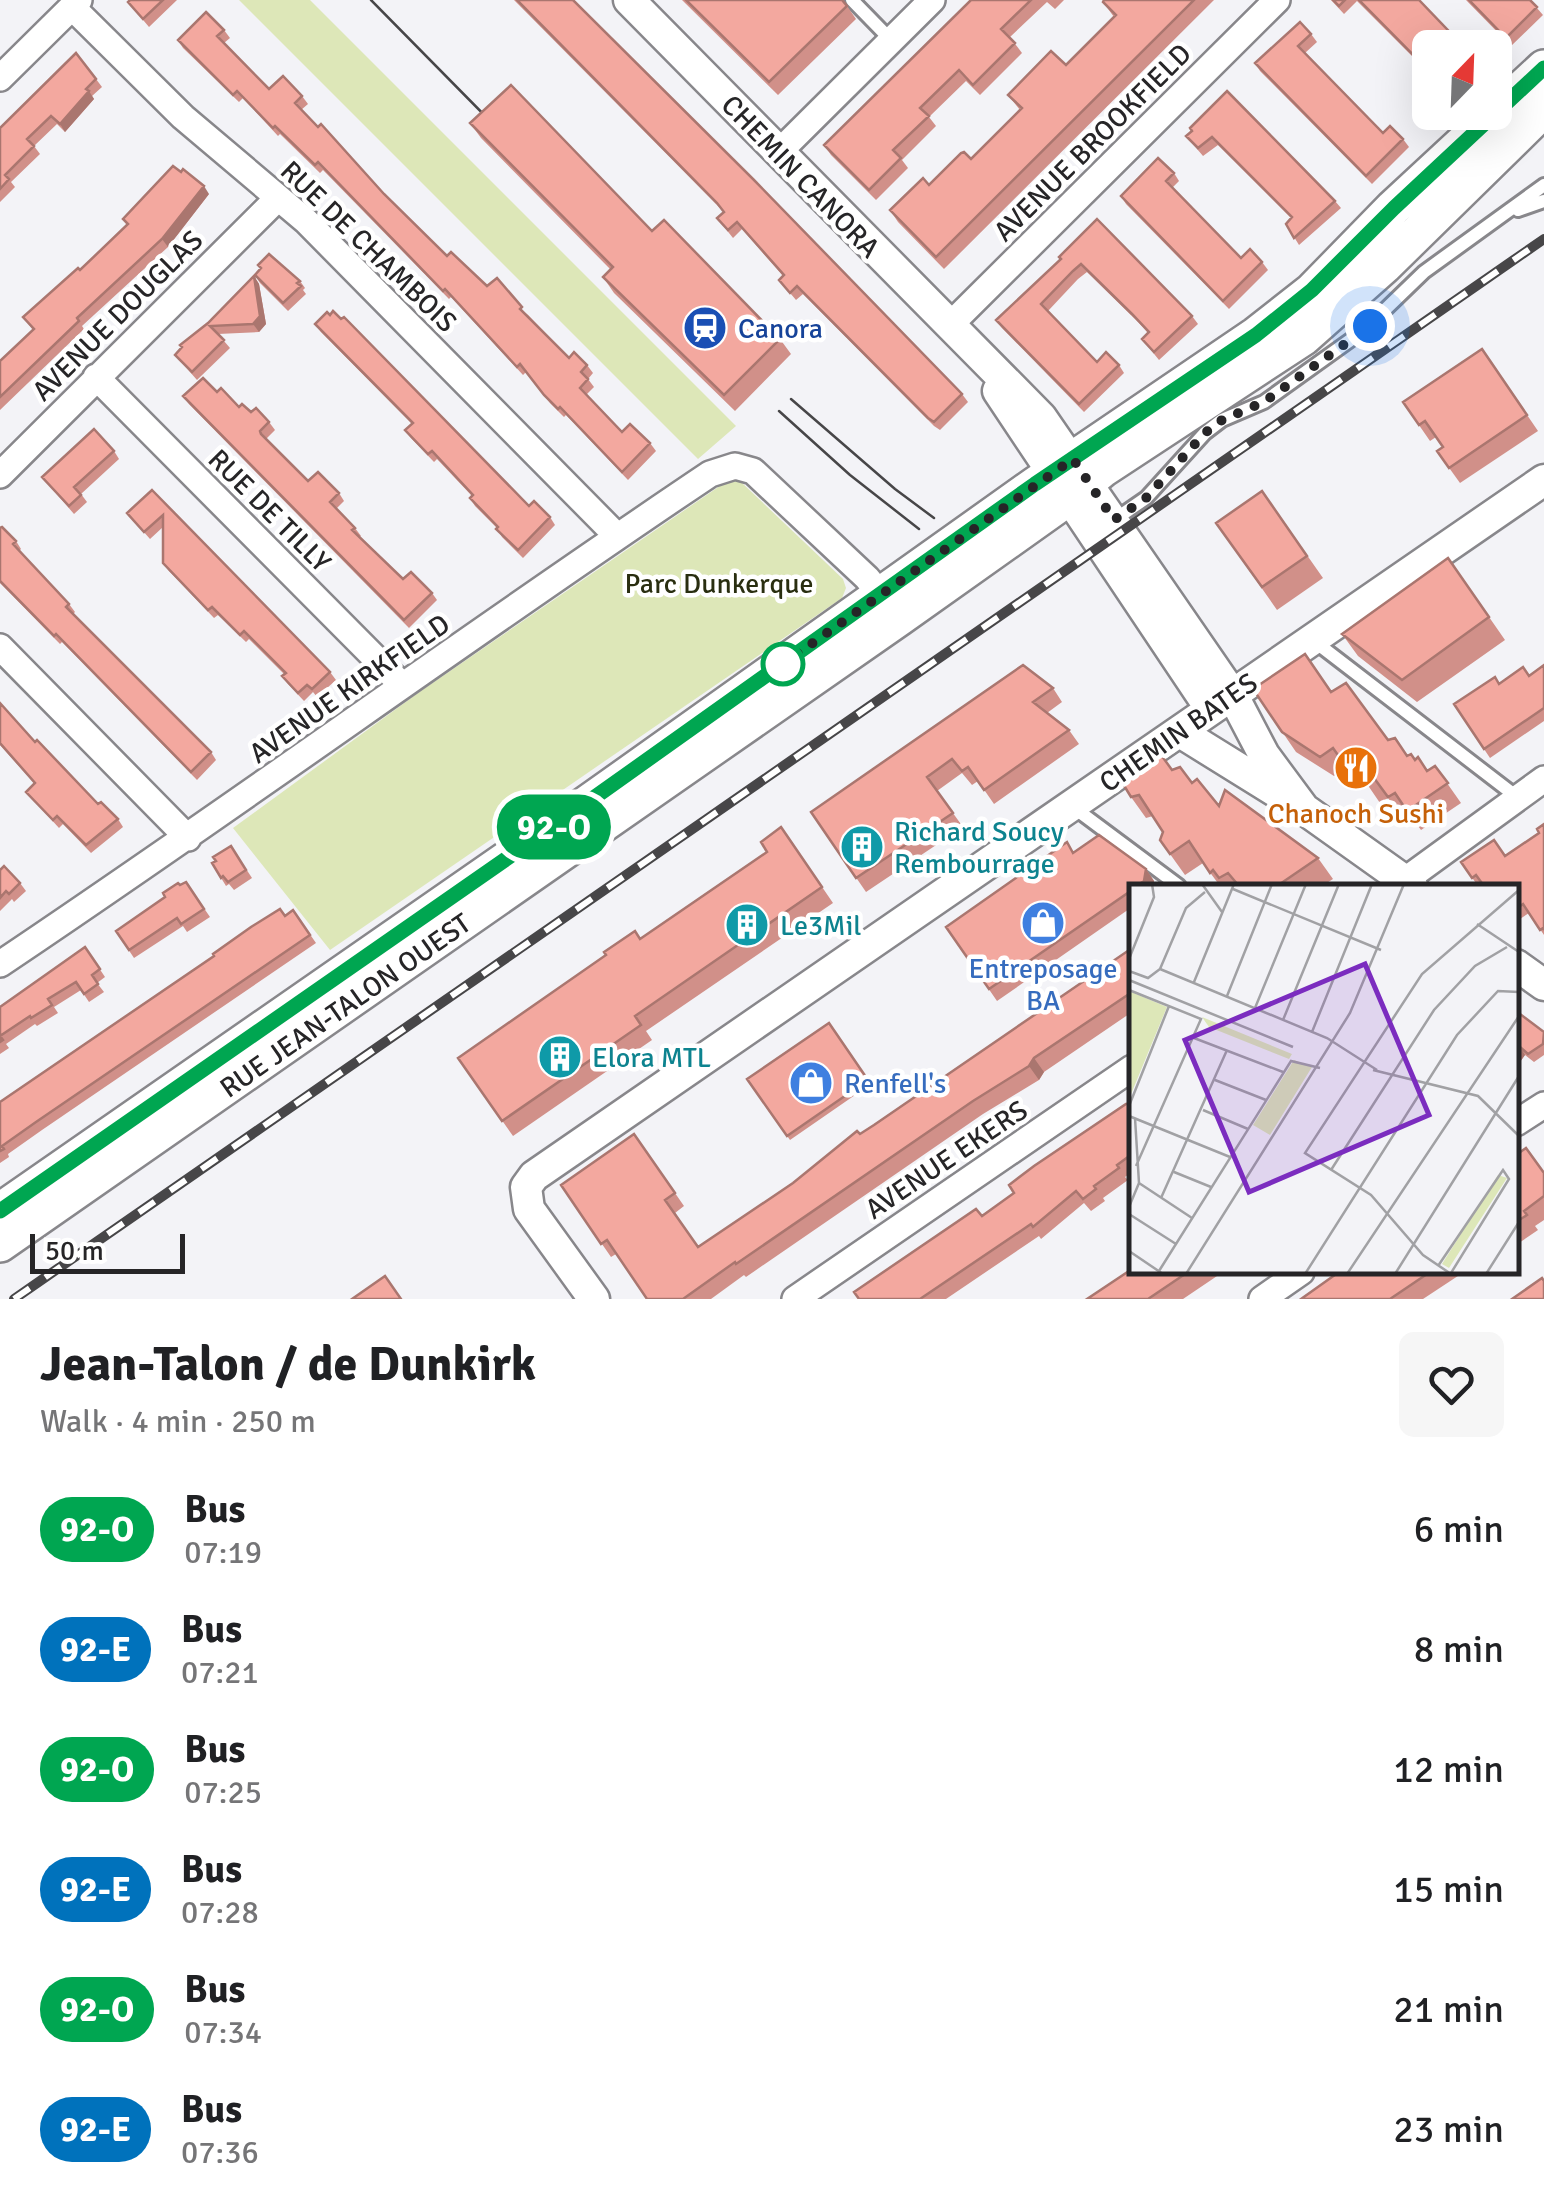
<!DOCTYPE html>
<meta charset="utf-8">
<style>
:root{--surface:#fff;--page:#f6f6f6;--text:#202124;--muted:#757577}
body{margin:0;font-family:Signika,sans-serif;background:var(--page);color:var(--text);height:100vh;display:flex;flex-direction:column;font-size:38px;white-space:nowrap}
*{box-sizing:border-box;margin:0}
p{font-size:32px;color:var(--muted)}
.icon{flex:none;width:55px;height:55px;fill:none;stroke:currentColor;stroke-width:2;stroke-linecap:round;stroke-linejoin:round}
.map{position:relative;height:1299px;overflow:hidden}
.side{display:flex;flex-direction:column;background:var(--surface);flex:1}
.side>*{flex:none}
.badge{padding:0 20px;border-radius:32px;font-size:35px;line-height:65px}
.needle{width:65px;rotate:23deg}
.controls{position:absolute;left:1412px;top:30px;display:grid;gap:20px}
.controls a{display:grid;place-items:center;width:100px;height:100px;border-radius:15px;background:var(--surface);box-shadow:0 10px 40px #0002;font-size:50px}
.scale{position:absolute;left:30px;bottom:25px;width:155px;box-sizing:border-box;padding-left:10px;border:5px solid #262527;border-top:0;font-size:28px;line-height:35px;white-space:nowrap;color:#262527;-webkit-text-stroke:8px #fff;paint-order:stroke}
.you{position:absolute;width:50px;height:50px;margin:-25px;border:8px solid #fff;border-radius:50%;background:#1a73e8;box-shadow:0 0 0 15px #1a73e833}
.map>.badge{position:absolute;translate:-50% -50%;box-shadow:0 0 0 5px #fff}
.round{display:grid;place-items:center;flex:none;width:105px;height:105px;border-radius:15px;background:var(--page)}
.headline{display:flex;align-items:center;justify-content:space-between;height:170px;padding:0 40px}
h1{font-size:48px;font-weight:700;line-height:75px}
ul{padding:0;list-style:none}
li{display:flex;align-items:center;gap:30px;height:120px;padding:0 40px}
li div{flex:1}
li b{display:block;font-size:38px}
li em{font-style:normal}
li .badge{min-width:110px;font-weight:700;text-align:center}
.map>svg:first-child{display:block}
</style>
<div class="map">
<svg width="1544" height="1299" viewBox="0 0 1544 1299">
<rect width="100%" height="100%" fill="#f3f3f7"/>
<path fill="#dde7b8" d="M239,0h71l426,426 -38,33z
M730,479l11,3 102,97 3,9 -4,10 -512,352 -97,-122 185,-135z"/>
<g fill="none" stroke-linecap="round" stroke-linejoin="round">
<defs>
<path id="service" d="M852,0l39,40
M1518,210l26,-9
M1114,520l32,-22 59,-65 17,-13 42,-18 99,-71 61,-59 120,-87
M1314,641l203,156
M1073,807l106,79"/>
<path id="minor" d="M72,7l111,110 123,104 311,315
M0,78l79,-78
M778,153l154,-153
M949,326l328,-326
M96,377l306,308
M0,475l278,-277
M0,647l188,191
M1397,886l147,-107
M0,964c239,-160 471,-330 710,-490l25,-8 18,5 114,107 23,28
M1516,1123l28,-18
M795,1299l337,-231
M1262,1299l39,-27"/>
<path id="tertiary" d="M629,0l412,417 191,277 32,61 40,54
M998,391l212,317
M1180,732l124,77 108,77
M1516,965l28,20
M594,1299l-65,-90 -3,-22 8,-11 1010,-696"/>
<path id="secondary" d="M0,1211l588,-408 447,-318 221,-150 56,-44 81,-83 151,-140
M0,1244l899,-626 169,-120 35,-29 201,-132 80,-71 160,-157"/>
</defs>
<use href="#service" stroke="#88878b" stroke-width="18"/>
<use href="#minor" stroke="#88878b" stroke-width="30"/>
<use href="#tertiary" stroke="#88878b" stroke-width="35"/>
<use href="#secondary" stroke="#88878b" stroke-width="40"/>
<use href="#service" stroke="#fff" stroke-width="12"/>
<use href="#minor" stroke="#fff" stroke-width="25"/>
<use href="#tertiary" stroke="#fff" stroke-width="30"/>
<use href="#secondary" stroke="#fff" stroke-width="35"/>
<path stroke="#474648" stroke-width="2.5" d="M371,0l130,132
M791,399l104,90 39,29
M779,411l71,64 69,54"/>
<defs>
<path id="rail" d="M14,1299l1530,-1060"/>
</defs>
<use href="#rail" stroke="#474648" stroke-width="10"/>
<use href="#rail" stroke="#fff" stroke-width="6" stroke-dasharray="19" stroke-linecap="butt"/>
</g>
<path fill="#d19089" d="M130,0h47l-28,27 -21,-25z
M514,0h59l389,394 6,8 -28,28 -6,-4 -131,-132 -7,6 -17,-20 4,-4 -41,-47 -9,9 -16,-20 7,-6 -1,-1z
M682,0h161l13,19 -78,76z
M971,0h93l-9,9 -8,-7 -37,35 12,16 -42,42 -14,-14 -37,36 7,9 -34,34 6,8 -32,32 -45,-45 -7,-10z
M1104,0h110l-270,269 -46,-47 -8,-12 81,-51 49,-49 -12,-15 58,-30 48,-48 -11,-15z
M1331,0h88l11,48v26l-73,-73 -13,13z
M1466,0h64l13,15 -32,31z
M224,30l6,8 -6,5 45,46 33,7 6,8 -7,6 146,146 81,59 41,43 18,7 6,8 -5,6 6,8 -8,8 36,37 28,11 6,8 -28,29 -62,-65 -2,2 -14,-14 -24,-31 -3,3 -72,-78 -2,2 -126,-129 -3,3 -40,-39 -2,2 -35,-38 -4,4 -56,-54 -5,-8z
M1311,34l6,8 -12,11 78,80 20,6 6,8 -37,37 -112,-113 -5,-8z
M96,79l6,8 -10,9 2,3 -29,33 -8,-8 -23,22 6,8 -29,28 4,5 -15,15v-74z
M1227,91l108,110 6,7 -42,37 -13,-21 5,-6 -73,-73 -15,11 -17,-20z
M470,123l182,108 128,108 11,15 -56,57 -121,-118 -11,-16 8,-7 -130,-132z
M1174,173l5,8 -7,7 69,70 21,4 6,8 -39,39 -103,-105 -5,-8z
M209,194l-41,53 -86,79 2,3 -84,81v-49l33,-31 -10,-13 57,-47 47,-45 -4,-6z
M1097,219l95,97 6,8 -39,36 -17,-21 6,-6 -10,-11 -51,-50 -9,7 -30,32 49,51 22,3 5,8 -40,39 -82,-84 -6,-8 65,-61z
M255,275l45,6 5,7 -2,2 3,4 -18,17 -28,-28z
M254,276l5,8 7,40 -7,8 -41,2 12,14 -33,32 -22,-25 33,-32z
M315,324l214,182 21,11 5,8 -32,33 -21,-21 -5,-9 -22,-22 -5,-8 2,-2 -35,-37 -3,3 -23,-24 -6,-8 7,-6 -91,-92z
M1482,349l56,82 -78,52 -23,-32 6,-4 -7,-10 -6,4 -27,-39z
M217,392l22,15 30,15 6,8 -9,9 42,42 31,12 5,8 -8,8 19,19 6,8 -2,1 44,42 29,14 5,7 -28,28 -220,-224 -6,-8z
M114,451l5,8 -38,35 6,8 -13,12 -32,-37z
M152,490l178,182 6,8 -19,17 -4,-5 -9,9 -16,-17 -6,-8 2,-2 -35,-35 -3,3 -28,-27 -4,3 -45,-47 -6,-8v-36l-13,12 -23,-26z
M1262,491l61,87 -46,32 -61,-87z
M0,528l16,13 5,8 -2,2 50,53 6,8 -2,2 138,138 5,8 -19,20 -135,-138 -2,2 -60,-61z
M1448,558l57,82 -88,62 -59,-46 -16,-22z
M1544,665v56l-54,37 -36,-54 45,-20 30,-8z
M1053,688l9,14 -15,11 22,17 10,14 -85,60 -16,-23 -6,4 -10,-12 -25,18 26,36 -97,65 -55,-80z
M1253,689l79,2 56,49 40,30 7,-4 26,37 -40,27 -13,-18 -7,5 -13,-19 -8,5 -13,-19 -6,4 -14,-20 -13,8 -38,-24z
M0,703l35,39 63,62 20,15 5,8 -32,26 -28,-29 -4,4 -33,-36 9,-8 -35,-39z
M1172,770l20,13 27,23 99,52 15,21 -11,7h-102l-17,-23 -18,12 -25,-35 3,-8 -10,-16 -7,2 -15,-21z
M1544,824v111l-15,-22 -9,6 -4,-5v-28l-34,-2 -4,2 -17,-24 44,-6 34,-23z
M781,827l52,76 -187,128 6,9 -139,96 -55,-78 148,-103 34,-16 127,-87z
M231,846l21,32 -18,12 -5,-6 -3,2 -14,-23z
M1074,852l72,17 8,12 -1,5h-21v21l-135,94 -51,-74z
M0,870l20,13 6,8 -12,11 -2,-3 -12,12z
M186,882l24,35 -23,15 -4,-6 -49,32 -18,-27z
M293,910l23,33 -274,187 -34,24 1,3 -9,6v-61z
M85,947l20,30 -8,6 7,9 -15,10 -8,-12 -27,17 4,6 -21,13 -2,-2 -29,20 3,4 -9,6v-47z
M1132,948v64l-88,60 -5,8 -56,34 -237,163 -2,-2 -33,24h-64l-31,-45 -5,3 -50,-72 73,-51 50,72 -9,7 23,34 95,-64 67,-49z
M1516,1011l28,21v23l-10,7 -9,-7 -8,11z
M829,1023l42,61 -81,56 -43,-61z
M1132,1103v69l-7,5 3,3 -25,18 2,3 -14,10 -7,-8 -43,36 -2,-3 -93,63h-87l155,-106z
M1516,1155l28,18v47l-9,6 3,4 -22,15z
M1132,1272h91l-40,27h-96z
M1339,1272h125l-41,27h-122z"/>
<path fill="#aa766f" d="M89,91l5,8 -29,33 -5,-8z
M204,186l5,8 -41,53 -6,-8z
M254,276l5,8 7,40 -7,8 -6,-8z
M1146,869l8,12 -1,5h-5l-4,-5z
M1520,1047l5,8 -8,11 -1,-15z
M1034,1058l10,14 -5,8 -10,-14z"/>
<path fill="#f3a89f" stroke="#aa766f" stroke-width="2.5" d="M130,0h33l-20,19 -15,-17z
M517,0h56l181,180 208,214 -28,28 -6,-4 -131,-132 -7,7 -11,-13 5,-5 -47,-53 -9,8 -11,-12 7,-6 -7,-9z
M686,0h156l5,6 -78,76z
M971,0h60l-30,29 14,14 -42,42 -14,-15 -39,38 9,8 -36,34 8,8 -32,32 -45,-45z
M1104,0h90l-258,257 -46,-47 33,-32 6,7 32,-32 3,-1 7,7 51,-51 -14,-13 43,-44 15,14 50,-50 -13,-13z
M1333,0h12l-6,6z
M1359,0h60l46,48h-35v24z
M1469,0h61l7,7 -31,31z
M206,12l18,18 -7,6 52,53 14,-13 19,20 -7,7 23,24 3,-3 63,70 63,62 4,-4 36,34 10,-8 25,29 -2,2 49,49 5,-6 13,13 -6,7 7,7 -8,9 42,44 8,-8 20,19 -28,29 -62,-65 -2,2 -14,-14 -24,-31 -3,3 -72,-78 -2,2 -125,-129 -3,3 -40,-39 -2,2 -36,-37 -4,4 -55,-55z
M1300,22l11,12 -13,12 85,87 7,-7 13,13 -37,37 -111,-113z
M76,53l20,26 -10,10 3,2 -29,33 -9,-8 -24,23 7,7 -29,29 4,4 -9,10v-61z
M511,85l141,146 12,-11 116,119 -56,56 -121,-118 10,-10 -143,-144z
M1227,91l108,110 -41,37 -8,-14 6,-7 -80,-80 -14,11 -12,-12 6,-5 -2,-3z
M1158,158l16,15 -8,8 75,77 9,-9 12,13 -39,39 -102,-105z
M173,166l8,6 2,-3 21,17 -42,53 -85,79 2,3 -79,76v-36l34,-32 -11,-12 55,-49 2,2 48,-46 -5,-5z
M1097,219l95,97 -38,36 -12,-13 7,-7 -17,-18 -51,-50 -8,7 -32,33 56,58 9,-10 13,13 -40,39 -83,-84 65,-61 -2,-2z
M269,254l31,27 -3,2 4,3 -18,17 -28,-28 6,-7 -3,-3z
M254,276l6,40 -7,8 -43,2 14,14 -32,32 -17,-17 7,-8 -2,-2 28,-22z
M333,311l8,8 3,-2 185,189 5,-5 16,16 -32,33 -22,-21 2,-2 -28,-29 3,-3 -41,-44 -4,3 -23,-24 8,-7 -98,-99 12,-12 3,3z
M1482,349l45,66 -78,53 -12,-17 6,-4 -18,-26 -6,4 -16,-23z
M203,378l14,14 4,-4 18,19 3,-3 9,8 5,-4 13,14 -9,9 1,3 47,47 10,-9 21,21 -9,9 25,26 -3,2 51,49 8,-7 21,21 -28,27 -221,-224z
M94,429l20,22 -40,36 7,8 -12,11 -27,-29z
M152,490l178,182 -18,17 -5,-4 -9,8 -16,-17 4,-3 -42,-42 -4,4 -28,-28 -4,3 -45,-47v-48l-19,17 -17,-19z
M1262,491l45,65 -45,31 -46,-64z
M2,527l14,14 -3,3 56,60 -3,3 145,145 -20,20 -135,-138 -2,2 -54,-55v-53z
M1448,558l41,59 -87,63 -60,-46z
M1305,654l26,38 15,-9 42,57 7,-2 12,18 4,-2 4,6 3,-3 9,14 8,-5 13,17 -41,28 -12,-18 -7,4 -14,-19 -7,5 -13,-19 -7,4 -14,-20 -13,9 -38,-25 -29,-43z
M1023,665l30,23 -20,14 36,28 -85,60 -16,-23 -6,4 -10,-12 -25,18 26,36 -97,65 -45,-66z
M1544,665v43l-60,41 -30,-45 41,-27 4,7 24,-17 6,9z
M0,703l35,39 2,-2 61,64 3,-2 17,17 -32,26 -29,-29 -4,4 -27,-28 9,-9 -35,-40z
M1159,752l13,18 8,-3 12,16 5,-4 22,27 6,-16 93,68 -41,28h-38l-11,-13 -9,5 -6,-8 -3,3 -21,-32 -19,13 -10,-14 3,-8 -24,-37 -8,2 -11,-18z
M1544,824v106l-1,-2 -3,2 -17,-26 -7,5v-23h-32l-8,-11 -4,3 -11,-16 33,-22 11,16 34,-23 -2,-4z
M781,827l41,60 -187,129 6,9 -139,96 -44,-63 148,-103 -2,-3 31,-21 5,8 127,-87 -6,-10z
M1099,835l47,34 -2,12 -8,5h-4v4l-143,99 -43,-62 121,-85 6,11z
M231,846l15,24 -18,12 -5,-6 -2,2 -9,-15 4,-2 -3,-4z
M4,866l16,17 -11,11 -3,-3 -6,7v-28z
M186,882l18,27 -23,15 -4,-6 -48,32 -13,-19 49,-34 -2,-4 15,-10 2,2z
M280,909l5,7 8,-6 17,25 -274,187 -34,24 2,3 -4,2v-49l214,-146 -1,-2 38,-27z
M85,947l15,22 -8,6 6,9 -14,10 -8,-12 -28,17 4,6 -21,13 -1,-2 -30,20 3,4 -3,2v-35z
M1132,948v44l-98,66 -5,8 -56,35 -237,163 -1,-2 -52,37h-36l-40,-59 -6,4 -40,-59 73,-51 41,59 -10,7 33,47 95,-64 64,-52 3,3 14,-9z
M1516,1011l28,21 -1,12 -15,10 -8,-7 -4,4z
M829,1023l39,57 -81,56 -40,-57z
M1132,1103v51l-15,11 2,3 -25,18 2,3 -13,10 -7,-8 -43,36 -2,-3 -111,75h-61l-5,-7 122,-83 6,7 32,-23 -5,-8 25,-19 92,-62z
M1526,1148l18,25v23l-20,15 3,4 -11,7v-67z
M1132,1269v3h56l-40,27h-61z
M1339,1272h91l-40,27h-89z
M385,1276l16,23h-49z
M1542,1278l2,3v18h-32z"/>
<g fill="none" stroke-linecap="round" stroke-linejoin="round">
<defs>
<path id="line" d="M0,1211l588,-409 447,-318 221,-149 56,-45 82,-82 150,-140"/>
</defs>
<use href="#line" stroke="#fff" stroke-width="22"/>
<use href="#line" stroke="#00a651" stroke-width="15"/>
<path stroke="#262527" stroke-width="10" stroke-dasharray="0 18" d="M783,664l290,-205 41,61 32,-22 59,-65 17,-13 42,-18 106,-76"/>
</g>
<defs>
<symbol id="station-disc" viewBox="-11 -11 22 22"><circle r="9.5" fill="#1a4fb4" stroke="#fff"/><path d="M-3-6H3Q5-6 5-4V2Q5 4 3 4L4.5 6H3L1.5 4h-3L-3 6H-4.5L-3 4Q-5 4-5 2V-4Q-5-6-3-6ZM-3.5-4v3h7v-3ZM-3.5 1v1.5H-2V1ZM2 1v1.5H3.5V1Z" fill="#fff"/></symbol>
<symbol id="restaurant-disc" viewBox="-11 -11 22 22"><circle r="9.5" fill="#e8710a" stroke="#fff"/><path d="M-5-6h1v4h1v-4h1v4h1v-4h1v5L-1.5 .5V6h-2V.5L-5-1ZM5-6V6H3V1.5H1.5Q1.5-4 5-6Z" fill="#fff"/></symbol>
<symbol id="building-disc" viewBox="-11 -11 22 22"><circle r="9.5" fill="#0f9aa8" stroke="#fff"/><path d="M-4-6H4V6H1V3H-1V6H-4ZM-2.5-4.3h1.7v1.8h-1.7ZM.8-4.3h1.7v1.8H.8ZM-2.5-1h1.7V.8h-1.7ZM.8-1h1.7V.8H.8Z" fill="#fff"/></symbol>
<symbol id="shop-disc" viewBox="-11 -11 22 22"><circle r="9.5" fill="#3f7fe0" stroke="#fff"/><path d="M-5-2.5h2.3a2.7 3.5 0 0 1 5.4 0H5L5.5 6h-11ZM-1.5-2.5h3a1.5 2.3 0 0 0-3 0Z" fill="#fff"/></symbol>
</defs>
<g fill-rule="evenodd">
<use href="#station-disc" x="680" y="303" width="50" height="50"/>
<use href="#restaurant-disc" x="1331" y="743" width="50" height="50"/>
<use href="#building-disc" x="837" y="822" width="50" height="50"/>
<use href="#shop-disc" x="1018" y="898" width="50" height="50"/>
<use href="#building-disc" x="722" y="900" width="50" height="50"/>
<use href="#building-disc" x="535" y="1032" width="50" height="50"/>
<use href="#shop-disc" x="786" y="1058" width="50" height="50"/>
</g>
<circle fill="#fff" stroke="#00a651" stroke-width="5" cx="783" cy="664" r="20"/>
<g text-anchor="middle" stroke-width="9" stroke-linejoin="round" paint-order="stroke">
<g font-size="28" fill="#262527" stroke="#fff">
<text transform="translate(1092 142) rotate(-45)" y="10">AVENUE BROOKFIELD</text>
<text transform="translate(801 176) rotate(46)" y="10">CHEMIN CANORA</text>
<text transform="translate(369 246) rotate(44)" y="10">RUE DE CHAMBOIS</text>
<text transform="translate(117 315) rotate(-45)" y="10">AVENUE DOUGLAS</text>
<text transform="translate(270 510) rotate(45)" y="10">RUE DE TILLY</text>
<text transform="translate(349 688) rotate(-35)" y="10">AVENUE KIRKFIELD</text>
<text transform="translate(1178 732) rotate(-35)" y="10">CHEMIN BATES</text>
<text transform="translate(345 1005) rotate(-35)" y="10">RUE JEAN-TALON OUEST</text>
<text transform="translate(946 1159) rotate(-34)" y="10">AVENUE EKERS</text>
</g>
<g font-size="28" fill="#164399" stroke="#fff" text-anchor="start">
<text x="738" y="338">Canora</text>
</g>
<g font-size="28" fill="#292e10" stroke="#fff">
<text x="719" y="593">Parc Dunkerque</text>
</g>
<g font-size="28" fill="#c56008" stroke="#fff">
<text x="1356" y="823">Chanoch Sushi</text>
</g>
<g font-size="28" fill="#0d838f" stroke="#fff" text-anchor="start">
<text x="894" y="841">Richard Soucy<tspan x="894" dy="32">Rembourrage</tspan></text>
<text x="780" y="935">Le3Mil</text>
<text x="592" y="1067">Elora MTL</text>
</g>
<g font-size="28" fill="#366cbe" stroke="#fff">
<text x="1043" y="978">Entreposage<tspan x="1043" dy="32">BA</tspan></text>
<text x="844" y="1093" text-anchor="start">Renfell's</text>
</g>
</g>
<g transform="translate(1129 884)">
<rect width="390" height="390" fill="#f3f3f7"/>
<path d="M0,107l38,16 -38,92zM73,133l90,37 -3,5 -80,-32zM165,176l18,7 -42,68 -17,-10zM369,291l9,3 -58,90 -7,-4z" fill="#dde7b8"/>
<path fill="none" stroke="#a1a1a4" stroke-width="2.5" d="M73,0l20,28M104,5l148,61M348,40l42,28M0,75l25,-62 -2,-13M31,85l167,69 50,32M31,85l26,-61 19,-16M0,87l19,7 12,-9M0,96l164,67M65,98l40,-98M0,106l72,29 -65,147M98,112l45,-112M126,124l51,-124M154,136l56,-136M183,148l60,-148M65,154l89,34M244,186l105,26 41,40M86,196l51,20M0,222l40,-100M74,226l45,19M0,232l101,41M202,286l103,-160 41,-44 32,-19M45,288l37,15M10,299l53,35M32,314l66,-148M0,323l10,-24 -4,-65M0,330l47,30M0,367l34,23M309,382l65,-96 6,9 -58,94M30,387l132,-210 29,7M57,390l164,-261 54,-129M176,390l152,-239 41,-44 21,1M218,390l172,-258M266,390l124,-198M322,390l-28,-19 -52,-60 -66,-42 117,-179 97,-84M357,390l33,-52"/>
<path fill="#7b2cbf" fill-opacity="0.15" stroke="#7b2cbf" stroke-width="5" d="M236,80l64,151 -180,77 -64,-152z"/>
<rect width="390" height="390" fill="none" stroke="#262527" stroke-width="5"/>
</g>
</svg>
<div class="controls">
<a><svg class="needle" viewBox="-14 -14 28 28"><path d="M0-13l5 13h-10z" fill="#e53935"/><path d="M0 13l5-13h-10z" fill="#757577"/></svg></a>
</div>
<div class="scale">50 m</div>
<div class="you" style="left:1370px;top:326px"></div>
<b class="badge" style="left:554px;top:827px;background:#00a651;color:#fff">92-O</b>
</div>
<section class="side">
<div class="headline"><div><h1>Jean-Talon / de Dunkirk</h1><p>Walk · 4 min · 250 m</p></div><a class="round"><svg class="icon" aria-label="heart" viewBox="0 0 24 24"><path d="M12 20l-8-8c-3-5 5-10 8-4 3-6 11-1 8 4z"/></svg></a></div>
<ul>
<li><span class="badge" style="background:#00a651;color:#fff">92-O</span><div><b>Bus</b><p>07:19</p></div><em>6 min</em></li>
<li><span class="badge" style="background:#0072bc;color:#fff">92-E</span><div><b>Bus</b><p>07:21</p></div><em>8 min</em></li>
<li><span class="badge" style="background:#00a651;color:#fff">92-O</span><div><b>Bus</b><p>07:25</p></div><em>12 min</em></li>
<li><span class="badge" style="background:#0072bc;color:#fff">92-E</span><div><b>Bus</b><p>07:28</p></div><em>15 min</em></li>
<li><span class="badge" style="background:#00a651;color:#fff">92-O</span><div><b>Bus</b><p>07:34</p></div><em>21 min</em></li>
<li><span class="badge" style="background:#0072bc;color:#fff">92-E</span><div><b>Bus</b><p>07:36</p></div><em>23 min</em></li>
</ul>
</section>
